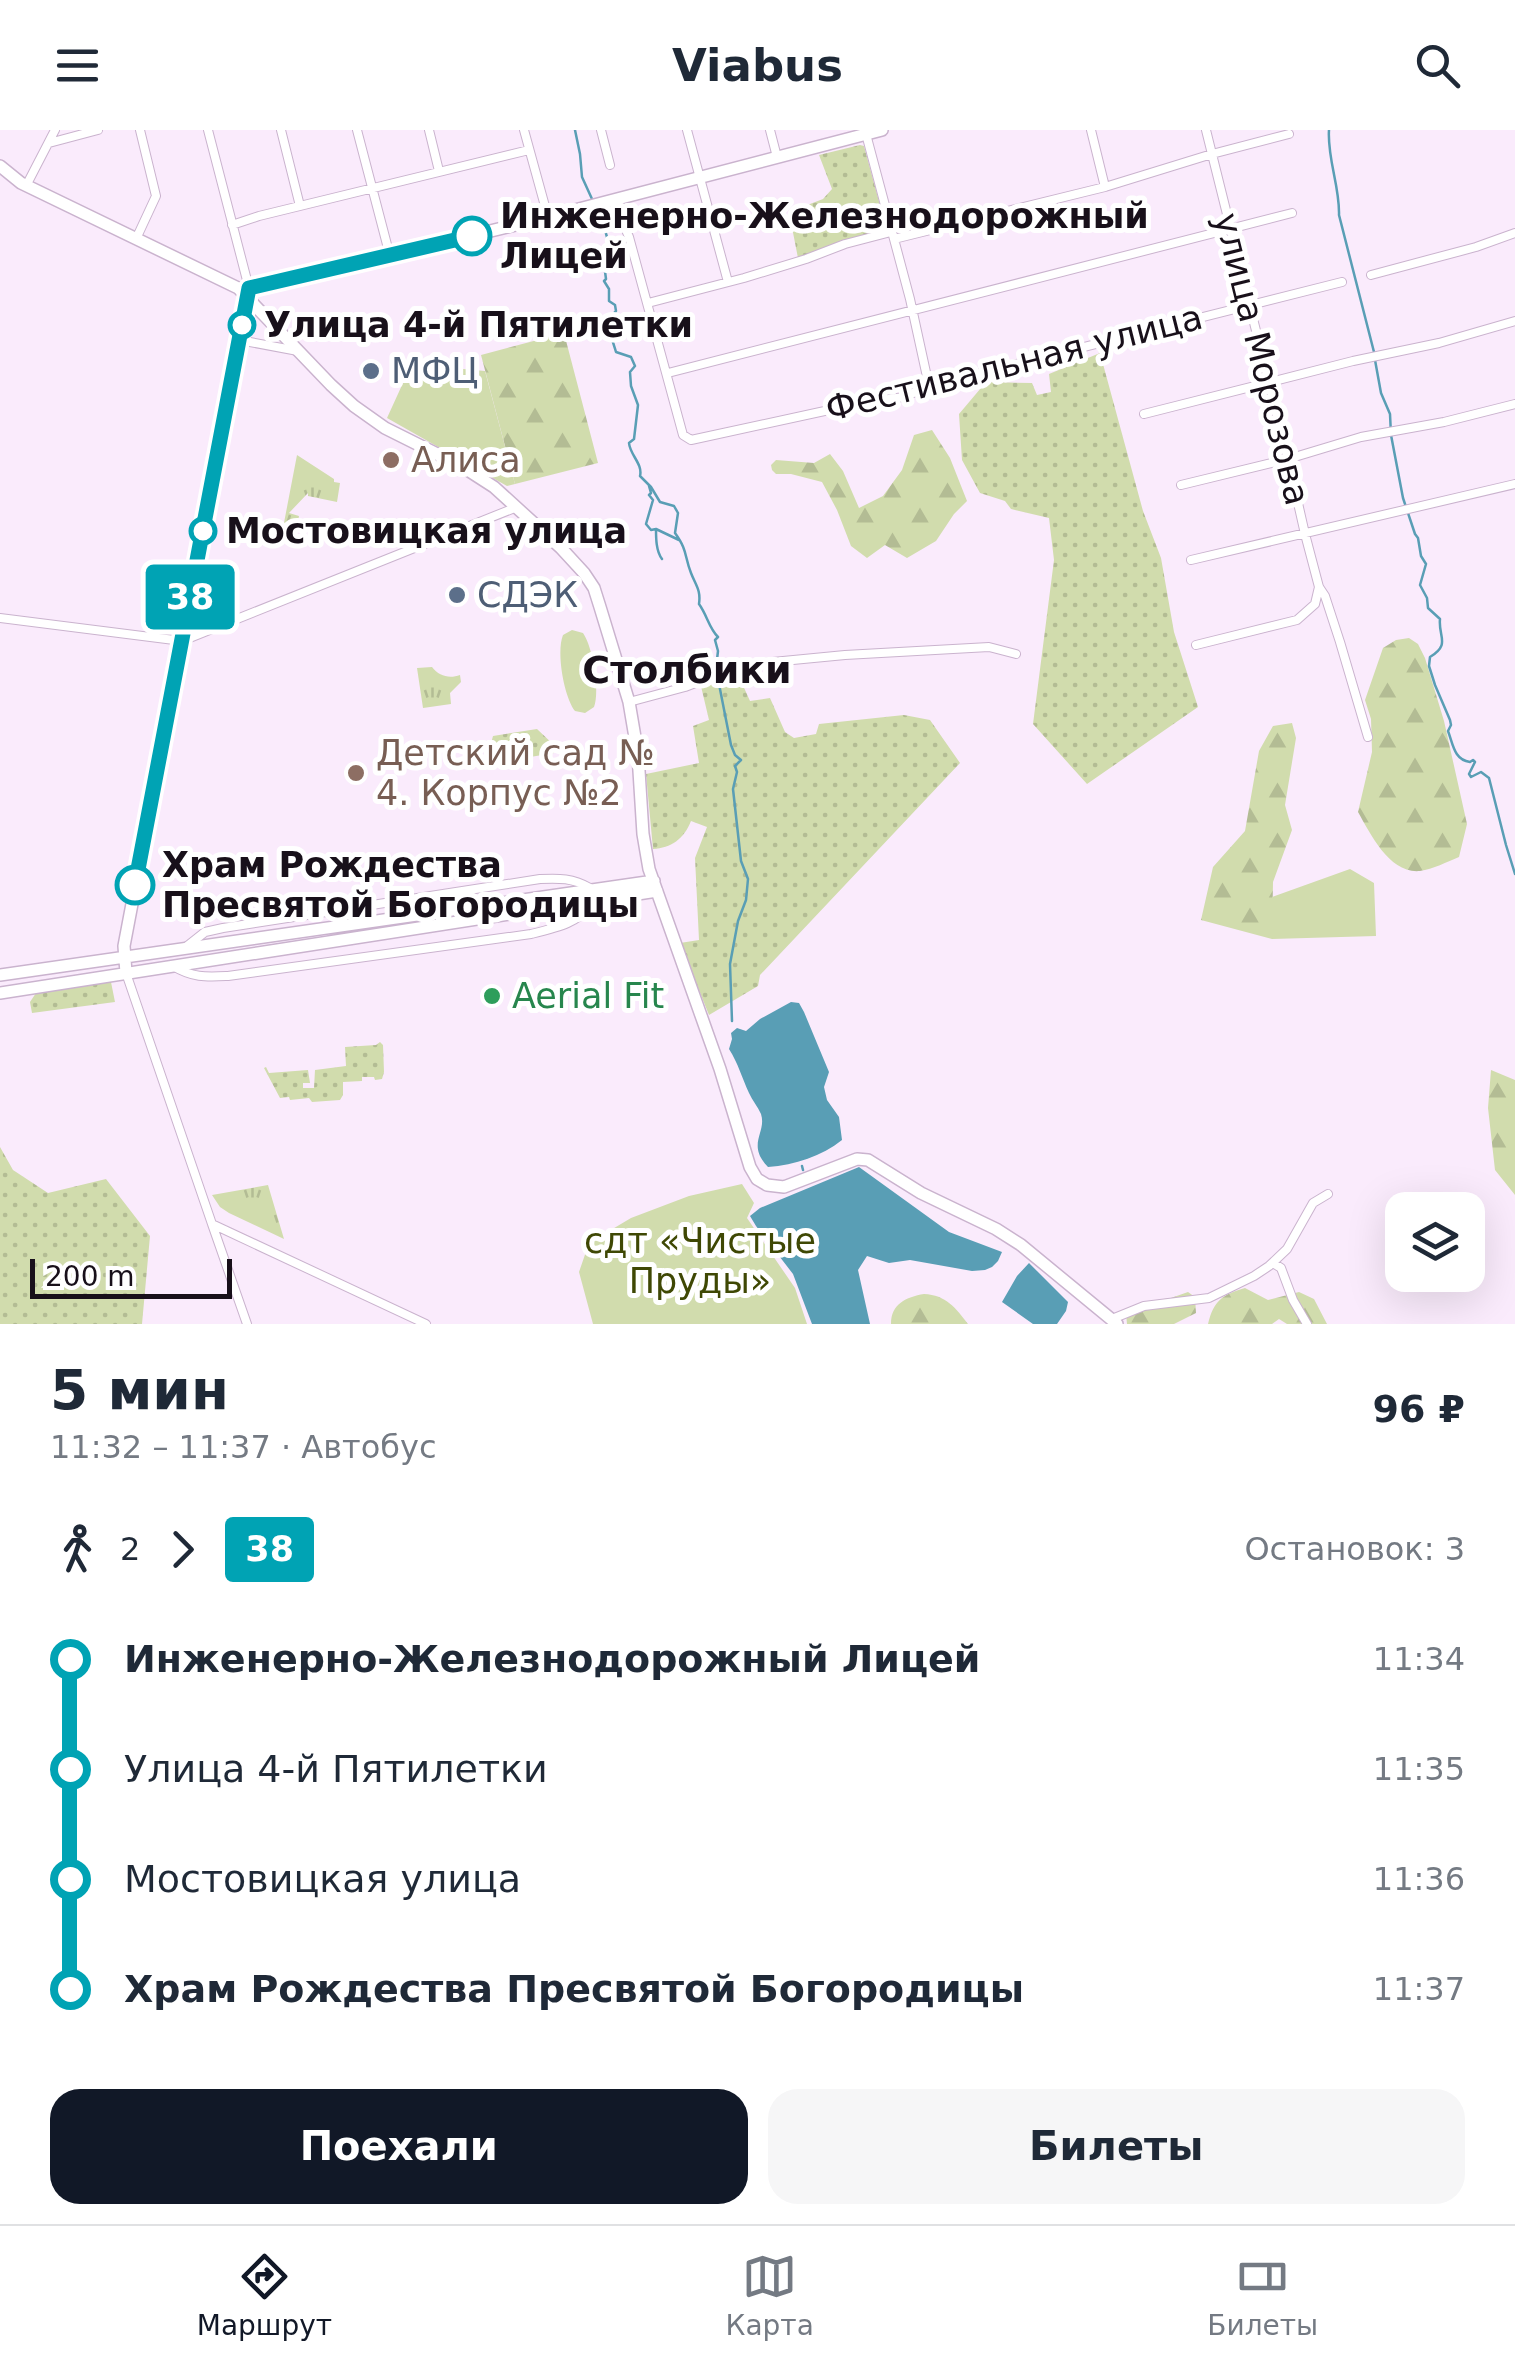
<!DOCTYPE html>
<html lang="ru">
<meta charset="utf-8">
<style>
:root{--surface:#fff;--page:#f6f6f7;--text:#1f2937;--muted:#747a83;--line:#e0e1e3;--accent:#111827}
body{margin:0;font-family:"DejaVu Sans",sans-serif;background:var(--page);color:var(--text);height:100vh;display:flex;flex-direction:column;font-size:38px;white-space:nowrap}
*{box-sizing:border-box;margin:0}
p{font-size:32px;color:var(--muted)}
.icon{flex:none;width:55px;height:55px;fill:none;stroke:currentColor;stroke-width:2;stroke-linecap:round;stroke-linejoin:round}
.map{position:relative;height:1194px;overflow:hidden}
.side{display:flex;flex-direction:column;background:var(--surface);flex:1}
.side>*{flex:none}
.badge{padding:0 20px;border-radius:8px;font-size:35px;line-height:65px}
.controls{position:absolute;left:1385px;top:1062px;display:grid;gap:20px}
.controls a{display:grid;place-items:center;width:100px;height:100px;border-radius:20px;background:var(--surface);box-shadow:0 10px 40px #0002;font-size:50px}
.scale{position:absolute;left:30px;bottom:25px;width:202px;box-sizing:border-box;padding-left:10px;border:5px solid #18101a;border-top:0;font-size:28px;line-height:35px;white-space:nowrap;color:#18101a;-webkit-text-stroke:8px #fff;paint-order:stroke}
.map>.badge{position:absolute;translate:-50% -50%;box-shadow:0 0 0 5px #fff}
.legs{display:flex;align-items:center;gap:15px;height:110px;padding:0 50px;font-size:32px}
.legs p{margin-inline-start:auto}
.summary{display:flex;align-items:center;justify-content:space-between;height:170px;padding:0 50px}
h1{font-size:55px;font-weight:600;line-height:75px}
.cta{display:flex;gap:20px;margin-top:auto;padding:20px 50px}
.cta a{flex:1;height:115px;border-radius:30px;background:var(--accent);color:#fff;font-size:40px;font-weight:600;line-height:115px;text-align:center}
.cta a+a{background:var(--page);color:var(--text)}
ul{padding:0 50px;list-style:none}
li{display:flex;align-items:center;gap:35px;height:110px;font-size:38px}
li i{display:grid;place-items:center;width:15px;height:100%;margin:0 12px;background:currentColor}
li i::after{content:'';width:25px;height:25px;margin:-12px;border:8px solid;border-radius:50%;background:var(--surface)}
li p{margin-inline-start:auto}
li:first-child i{background:linear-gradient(#0000 50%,currentColor 0)}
li:last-child i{background:linear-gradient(currentColor 50%,#0000 0)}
header{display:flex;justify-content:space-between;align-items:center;height:130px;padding:0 50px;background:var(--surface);font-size:45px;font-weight:600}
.menu{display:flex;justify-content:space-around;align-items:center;height:140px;border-top:2px solid var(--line);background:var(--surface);font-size:28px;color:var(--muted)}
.menu a{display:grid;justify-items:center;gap:5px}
.menu .selected{color:var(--accent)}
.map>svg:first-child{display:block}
</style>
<header><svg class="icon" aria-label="menu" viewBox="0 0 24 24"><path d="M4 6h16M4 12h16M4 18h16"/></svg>Viabus<svg class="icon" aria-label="search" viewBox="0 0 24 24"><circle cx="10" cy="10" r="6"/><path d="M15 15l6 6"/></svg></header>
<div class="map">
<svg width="1515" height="1194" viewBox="0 0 1515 1194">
<defs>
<pattern id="grass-dots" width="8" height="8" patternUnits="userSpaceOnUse" patternTransform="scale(2.5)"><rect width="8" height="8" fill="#d1dcad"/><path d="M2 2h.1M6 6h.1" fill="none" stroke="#b3bc94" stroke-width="1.8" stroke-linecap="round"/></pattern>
<pattern id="forest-firs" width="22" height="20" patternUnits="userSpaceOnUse" patternTransform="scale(2.5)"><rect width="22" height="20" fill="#d1dcad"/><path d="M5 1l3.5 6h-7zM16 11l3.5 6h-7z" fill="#b3bc94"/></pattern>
<pattern id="park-tufts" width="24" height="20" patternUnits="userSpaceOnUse" patternTransform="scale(2.5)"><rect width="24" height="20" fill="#d1dcad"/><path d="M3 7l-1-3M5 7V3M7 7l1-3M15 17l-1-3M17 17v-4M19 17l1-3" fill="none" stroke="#b3bc94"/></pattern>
</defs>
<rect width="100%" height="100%" fill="#faebfc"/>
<path fill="url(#grass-dots)" d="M860,15l4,1 22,81 -2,4 -86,27 -9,-46 34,-13 9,-10 -13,-34z
M1100,223l43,158 18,47 13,74 24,75 -111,77 -54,-60 21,-164 -5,-42 -38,-9 -6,-8 -25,-8 -18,-33 -3,-46 27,-32 46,1 5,12 14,-3 -2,-18z
M741,551l9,20 20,-3 15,34 9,6 22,-4 3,-10 85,-9 26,5 30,43 -200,212 -2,11 -49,29 -29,-72 19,-3 -4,-82 12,-31 -16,-6c-7,18 -20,27 -38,28l-7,-75 53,-11 -6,-37 16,-6 -9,-38z
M537,599l19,18 -2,6 -47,8c-13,-1 -18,-14 -14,-25z
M111,852l4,20 -83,11 -2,-11 6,-9z
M380,912l3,3 1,27 -2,7 -7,1 -1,-3h-12v4l-19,1v13l-3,5 -28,2 -3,-4 -19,2 -1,-3 -9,1 -16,-30 2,-1 3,6 39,-3 2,13h-7v5h11l1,-18 31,-4 -1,-19 31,-2z
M0,1017l13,23 35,23 58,-14 44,57 -8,88h-142z"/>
<path fill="url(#forest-firs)" d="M564,203l34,130 -83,21 -34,-129z
M932,300l18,28 17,43 -13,13 -18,27 -29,17 -22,-13 -18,13 -16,-12 -14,-36 -15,-28 -31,-8h-15l-4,-4 -1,-5 5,-5 38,3 16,-9 13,17 16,37 24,-12 19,-26 12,-35z
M1409,508l9,6 7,14 19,63 23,103 -8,33c-12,5 -26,12 -39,14 -30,3 -49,-36 -62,-59l14,-60 -1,-33 -6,-19 18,-52 13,-8z
M1292,593l4,15 -11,67 7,25 -19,52 -1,57 -71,-19 12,-53 32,-36 14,-80 14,-25z
M1491,940l24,10v115l-20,-25 -7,-62z
M1245,1158l23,12 31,-8 15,7 13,25h-40l-8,-5 -7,5h-64c6,-24 14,-29 37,-36z
M1188,1162l7,5 1,16 -22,11h-47l-1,-10 24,-13 21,-3z
M924,1164c22,1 32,14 44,30h-77c0,-20 15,-27 33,-30z"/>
<path fill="url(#park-tufts)" d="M297,325l37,24v3l6,1 -3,19 -29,-6v-3l-19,20 10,3 -3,14 -13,-2z
M432,537c7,9 17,12 28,8l1,7 -11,11 1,11 -28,4 -6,-40z
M268,1055l16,54 -55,-26 -9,-6 -8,-12z"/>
<path fill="#d1dcad" d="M442,237l43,4 30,113 -8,2 -120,-68 21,-46z
M572,500l11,3c10,14 17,58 11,74l-9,6 -10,-2c-11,-14 -19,-59 -12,-76z
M1350,739l24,14 2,53 -104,3v-42z
M742,1054l12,19 -7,15 48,70 12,36h-214l-14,-52 10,-29 42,-25 58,-22z"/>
<path fill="#599eb5" d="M791,872l8,1 5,9 25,60 -5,15 3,13 12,17 3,23c-20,16 -47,25 -74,27 -22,-23 -1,-34 -7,-53 -3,-7 -9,-14 -12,-21 -7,-15 -11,-30 -20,-44l3,-10 -1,-6 6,-5 9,3 14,-12z
M859,1037l90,65 53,20 -4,9 -6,6 -7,3 -13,1 -62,-11 -21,3 -22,-7 -9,14 12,54h-58l-19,-50 -37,-48 -6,-10 10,-8z
M1029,1133l39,39 -2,9 -9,13h-24l-31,-22 15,-26z"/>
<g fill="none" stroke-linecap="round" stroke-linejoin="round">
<path stroke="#599eb5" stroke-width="2.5" d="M575,0l5,24 2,23 10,22
M1329,0c-2,28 11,57 10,85l35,137
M597,84c7,11 12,28 14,41l-7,9 2,15 -2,2 5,8v12l6,4 1,6c-12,11 -4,27 0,41l15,5 4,9 -5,6 1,14 7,19 -4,34 -5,4c1,12 14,21 11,33l11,11 9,15 14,4 4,7 -3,20c13,18 9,22 16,40 5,13 10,17 8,31 8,11 10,24 19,33l-3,3 3,11 -2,17
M1375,230l6,33 9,21 1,21 12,63 12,36 3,4 3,18 5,8 -6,21 7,13 1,10 12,11c-2,18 11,25 -10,38l-1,9 6,19 15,35 1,5 -3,6c5,13 6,29 22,31l3,-2 2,2 -6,12 2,3 10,-5 8,6 17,67 9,29
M649,356l2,7 -2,2 4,5 -7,24 5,6 5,-1c0,9 0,22 6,30
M656,399l23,11
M718,549l13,66 4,10 6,5 -6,6 2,6 -4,17 8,72 7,18 -2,21 -8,21 -8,43 2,57
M802,1036l1,4"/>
<defs>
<path id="street" d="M208,0l41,158
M281,0l19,76
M357,0l33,126
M429,0l10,41
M524,0l24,87
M601,0l9,35
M687,0l41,152
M770,0l7,27
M1091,0l14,57
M1206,0l82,329 17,75 14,53 6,9 15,46 28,95
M866,4l44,165 19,87
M49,13l49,-13
M26,56l29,-56
M613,70l16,37 54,198 8,5 175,-38 38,-5 25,-11 413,-104
M232,95l27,-9 270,-66
M136,109l20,-43 -16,-66
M894,109l211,-52 107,-33 77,-20
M1371,145l105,-28 39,-14
M648,173l96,-25 62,-19 39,-15 46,-12
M239,210l59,11
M668,243l624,-160
M1144,284l209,-53 86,-18 76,-22
M1181,355l107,-26 73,-22 83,-15 71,-18
M1191,430l324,-76
M0,488l182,23 335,-134
M1196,515l101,-25 18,-16 4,-17
M629,572l56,-15 54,-21 22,-3 84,-8 144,-8 27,7
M186,817l19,-15 18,-4 317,-49c19,-1 33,-1 50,9
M173,836c20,12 33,11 55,10l303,-42c33,-8 42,-10 68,-33
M126,843l86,251 214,100
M212,1094l35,100
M1273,1133l8,5 12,32 14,24
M1112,1189l32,-13 65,-8 45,-22 15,-10 18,-17 26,-46 15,-9"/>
<path id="secondary" d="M0,36l21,17 217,105 93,97 23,21 31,22 78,39 31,20 67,61 23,25 10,15 6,19 29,95 9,53 5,79 6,35 71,200 30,98 7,12 10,6 17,2 73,-28 11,1 53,33 75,36 25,16 96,79
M242,158l22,-2 284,-69 334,-87
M126,843l-2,-27 125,-658
M0,845l654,-94
M0,863l657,-102"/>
</defs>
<use href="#street" stroke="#cab3ce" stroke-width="10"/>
<use href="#secondary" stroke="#cab3ce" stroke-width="14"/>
<use href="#street" stroke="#fff" stroke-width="8"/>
<use href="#secondary" stroke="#fff" stroke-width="11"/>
</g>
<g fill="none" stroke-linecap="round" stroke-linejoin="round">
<defs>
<path id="line-1" d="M135,755l114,-597 223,-52"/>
</defs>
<use href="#line-1" stroke="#fff" stroke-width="22"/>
<use href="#line-1" stroke="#00a3b4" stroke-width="15"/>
</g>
<g fill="#fff" stroke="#00a3b4" stroke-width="5">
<circle cx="472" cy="106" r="18"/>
<circle cx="242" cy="195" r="12"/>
<circle cx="203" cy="401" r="12"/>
<circle cx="135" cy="755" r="18"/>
</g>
<g fill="#5c6f8a" stroke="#fff" stroke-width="4">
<circle cx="371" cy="241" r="10"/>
<circle cx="457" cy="465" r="10"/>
</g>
<g fill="#8d6e63" stroke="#fff" stroke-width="4">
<circle cx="391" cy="330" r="10"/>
<circle cx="356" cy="643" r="10"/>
</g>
<circle fill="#2e9e5b" stroke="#fff" stroke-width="4" cx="492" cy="866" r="10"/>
<g text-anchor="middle" stroke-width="10" stroke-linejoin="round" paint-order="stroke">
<g font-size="35" font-weight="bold" fill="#18101a" stroke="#fff" text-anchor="start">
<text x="500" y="98">Инженерно-Железнодорожный<tspan x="500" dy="40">Лицей</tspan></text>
<text x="264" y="207">Улица 4-й Пятилетки</text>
<text x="226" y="413">Мостовицкая улица</text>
<text x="162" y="747">Храм Рождества<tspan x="162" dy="40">Пресвятой Богородицы</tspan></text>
</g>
<g font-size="35" fill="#18101a" stroke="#fff">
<text transform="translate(1262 229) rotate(76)" y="12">улица Морозова</text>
<text transform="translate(1014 233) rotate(-14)" y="12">Фестивальная улица</text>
</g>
<g font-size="35" fill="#4e5e75" stroke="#fff" text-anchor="start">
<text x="391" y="253">МФЦ</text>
<text x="477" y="477">СДЭК</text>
</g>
<g font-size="35" fill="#785e54" stroke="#fff" text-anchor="start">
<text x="411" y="342">Алиса</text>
<text x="376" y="635">Детский сад №<tspan x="376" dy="40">4. Корпус №2</tspan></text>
</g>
<g font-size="35" fill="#27864d" stroke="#fff" text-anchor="start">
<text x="512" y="878">Aerial Fit</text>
</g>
<g font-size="35" fill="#3f4804" stroke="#fff">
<text x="700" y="1123">сдт «Чистые<tspan x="700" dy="40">Пруды»</tspan></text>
</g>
<g font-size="38" font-weight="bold" fill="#18101a" stroke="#fff">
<text x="687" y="553">Столбики</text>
</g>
</g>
</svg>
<div class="controls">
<a><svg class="icon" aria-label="layers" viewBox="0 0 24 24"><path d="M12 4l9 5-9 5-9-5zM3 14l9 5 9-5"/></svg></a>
</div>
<div class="scale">200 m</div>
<b class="badge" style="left:190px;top:467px;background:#00a3b4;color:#fff">38</b>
</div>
<section class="side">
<div class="summary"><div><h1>5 мин</h1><p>11:32 – 11:37 · Автобус</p></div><b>96 ₽</b></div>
<div class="legs"><svg class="icon" aria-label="walk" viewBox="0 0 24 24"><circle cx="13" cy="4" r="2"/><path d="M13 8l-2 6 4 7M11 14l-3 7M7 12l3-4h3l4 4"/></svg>2<svg class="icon" aria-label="forward" viewBox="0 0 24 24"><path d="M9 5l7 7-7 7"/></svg><b class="badge" style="background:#00a3b4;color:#fff">38</b><p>Остановок: 3</p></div>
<ul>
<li><i style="color:#00a3b4"></i><b>Инженерно-Железнодорожный Лицей</b><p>11:34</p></li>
<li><i style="color:#00a3b4"></i><span>Улица 4-й Пятилетки</span><p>11:35</p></li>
<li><i style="color:#00a3b4"></i><span>Мостовицкая улица</span><p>11:36</p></li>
<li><i style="color:#00a3b4"></i><b>Храм Рождества Пресвятой Богородицы</b><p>11:37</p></li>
</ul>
<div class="cta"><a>Поехали</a><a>Билеты</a></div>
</section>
<nav class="menu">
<a class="selected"><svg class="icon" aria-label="directions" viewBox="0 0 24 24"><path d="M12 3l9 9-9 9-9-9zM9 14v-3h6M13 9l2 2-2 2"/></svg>Маршрут</a>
<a><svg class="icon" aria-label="map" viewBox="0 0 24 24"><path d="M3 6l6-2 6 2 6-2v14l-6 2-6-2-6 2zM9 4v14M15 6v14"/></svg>Карта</a>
<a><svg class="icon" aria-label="tickets" viewBox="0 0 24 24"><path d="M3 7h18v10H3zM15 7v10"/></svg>Билеты</a>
</nav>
